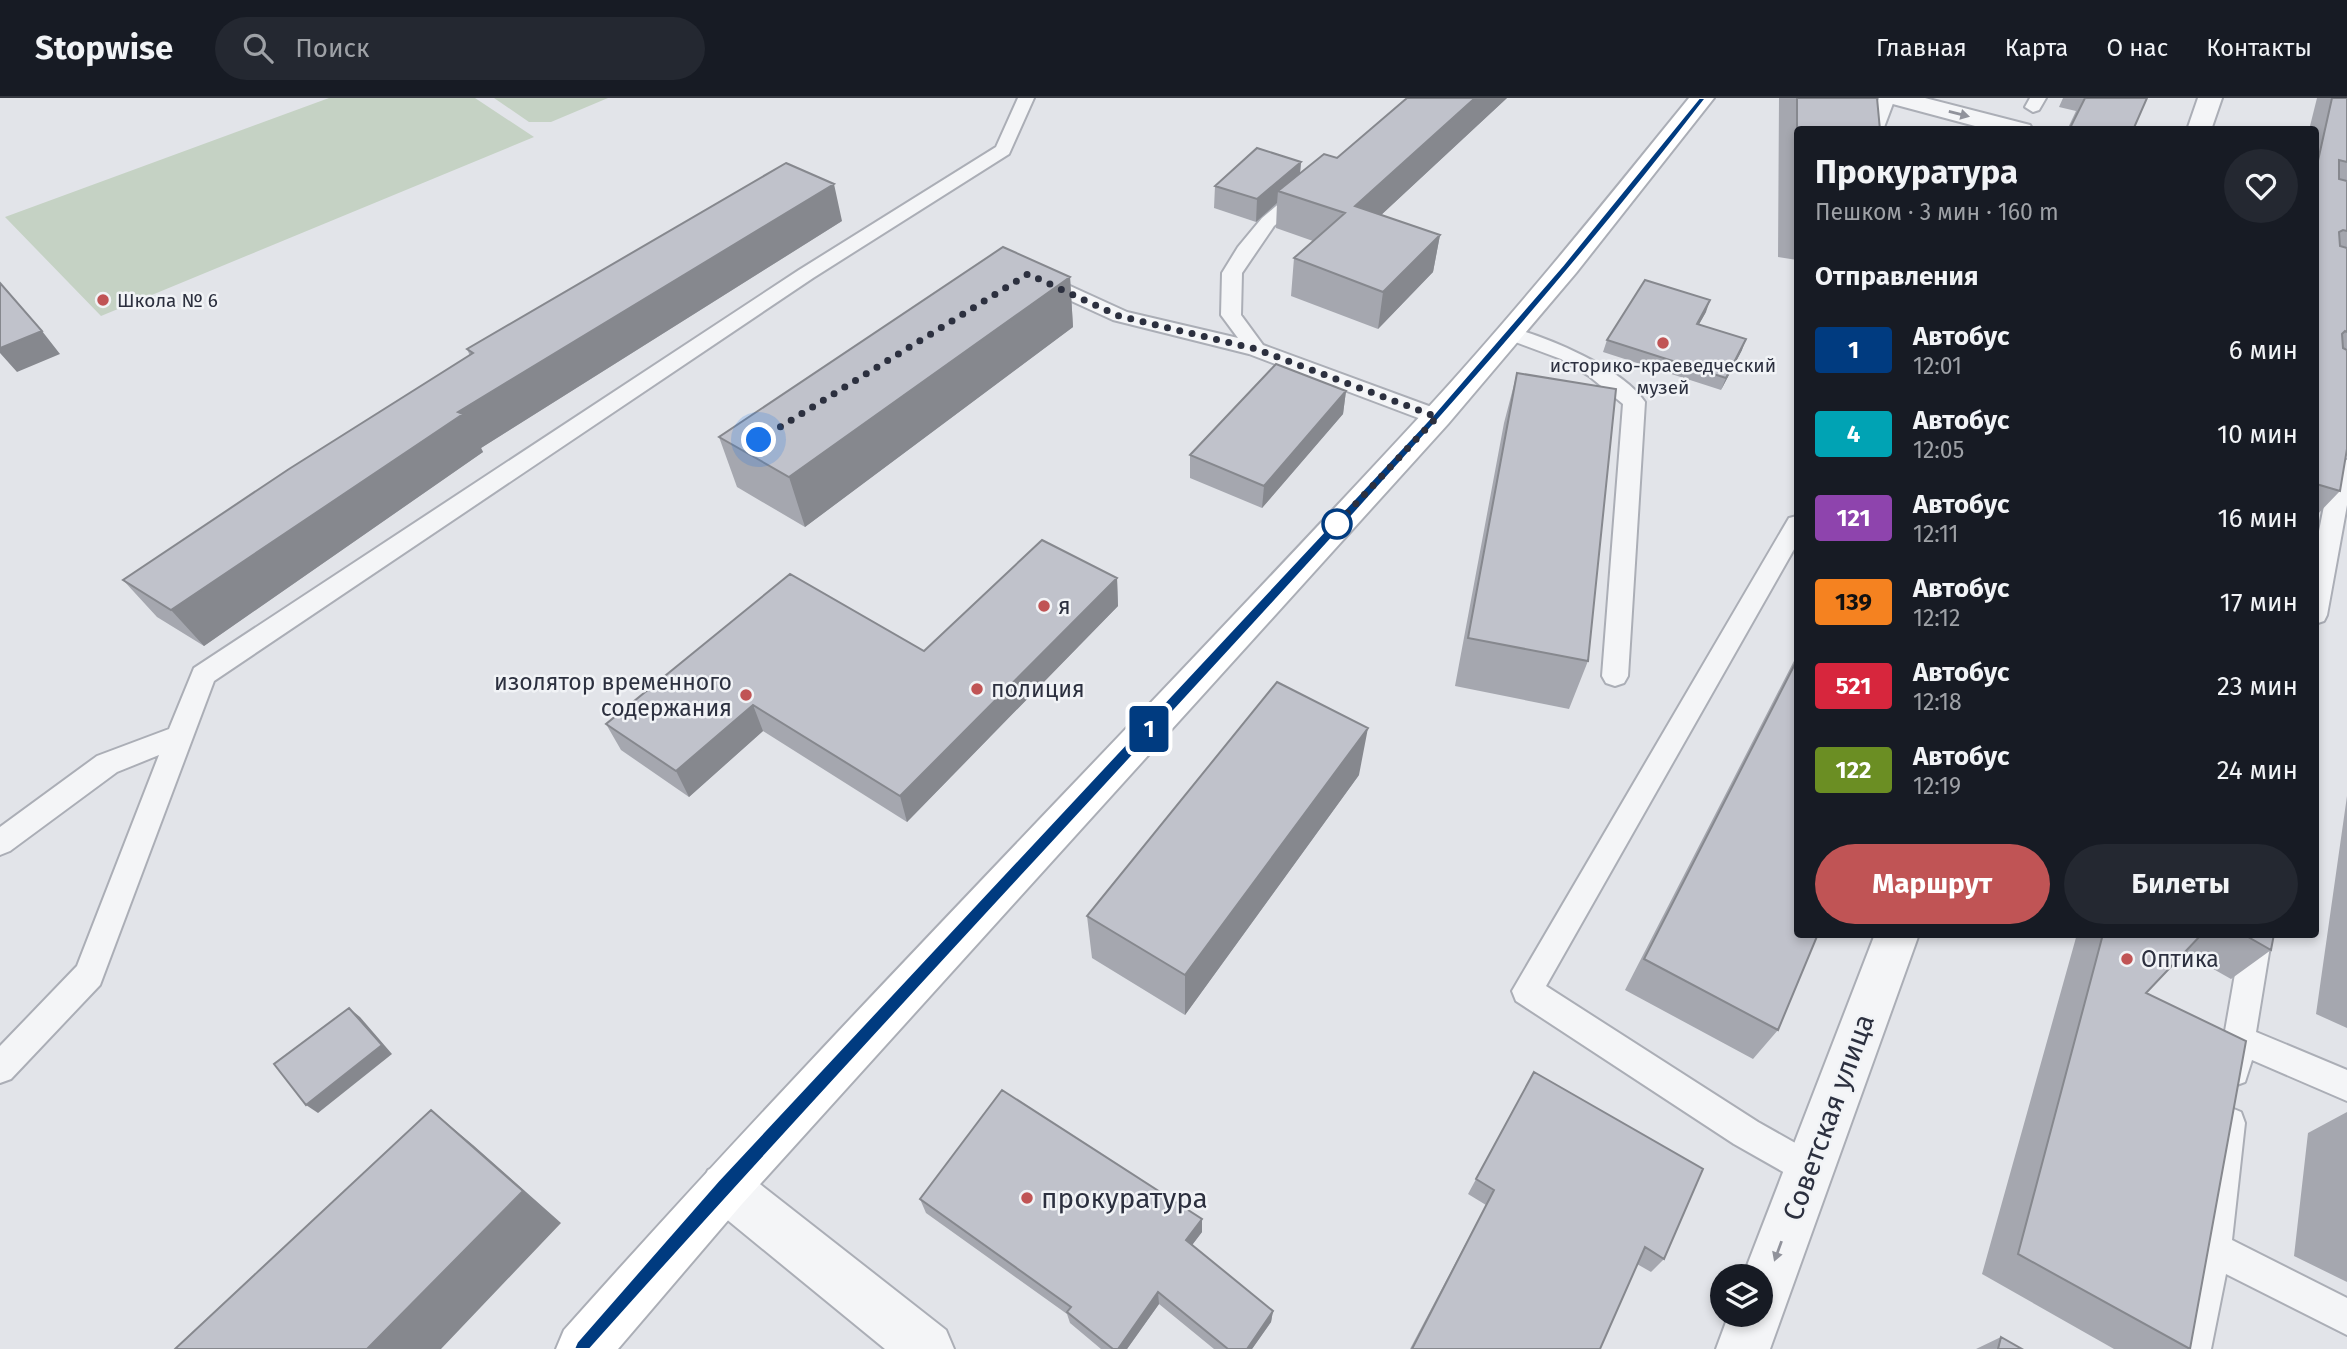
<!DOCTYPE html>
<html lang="ru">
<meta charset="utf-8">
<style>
:root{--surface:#171b24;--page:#242831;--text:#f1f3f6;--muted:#9ea1a6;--line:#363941;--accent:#c05455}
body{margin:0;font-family:"Fira Sans",sans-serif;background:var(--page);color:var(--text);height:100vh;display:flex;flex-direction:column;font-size:26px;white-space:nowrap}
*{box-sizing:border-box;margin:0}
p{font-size:23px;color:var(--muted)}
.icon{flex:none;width:38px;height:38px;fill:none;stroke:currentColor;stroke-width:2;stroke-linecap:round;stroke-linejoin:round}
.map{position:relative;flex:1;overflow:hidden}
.side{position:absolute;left:1794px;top:28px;width:525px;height:812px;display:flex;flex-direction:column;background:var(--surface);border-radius:7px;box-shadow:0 4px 10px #0003}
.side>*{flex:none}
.badge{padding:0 14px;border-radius:5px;font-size:24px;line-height:46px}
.fabs{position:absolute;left:1710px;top:1166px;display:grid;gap:14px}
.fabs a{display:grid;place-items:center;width:63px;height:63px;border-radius:50%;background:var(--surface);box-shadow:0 4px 10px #0003;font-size:35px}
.you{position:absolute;width:35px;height:35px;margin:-18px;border:5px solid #fff;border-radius:50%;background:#1a73e8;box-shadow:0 0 0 10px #1a73e833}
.map>.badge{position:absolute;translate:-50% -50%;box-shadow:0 0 0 4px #fff}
h2{padding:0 21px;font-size:26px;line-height:63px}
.round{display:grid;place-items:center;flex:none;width:74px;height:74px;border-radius:37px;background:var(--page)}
.summary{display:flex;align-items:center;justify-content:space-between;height:119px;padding:0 21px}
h1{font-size:33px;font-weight:700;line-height:52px}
.primary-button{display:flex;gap:14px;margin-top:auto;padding:14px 21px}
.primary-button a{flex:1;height:80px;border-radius:42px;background:var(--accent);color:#fff;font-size:28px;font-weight:700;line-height:80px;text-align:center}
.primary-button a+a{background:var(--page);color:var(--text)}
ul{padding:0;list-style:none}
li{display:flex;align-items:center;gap:21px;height:84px;padding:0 21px}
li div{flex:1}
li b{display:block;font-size:26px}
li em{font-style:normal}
li .badge{min-width:77px;font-weight:700;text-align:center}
header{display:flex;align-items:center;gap:42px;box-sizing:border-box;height:98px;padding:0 35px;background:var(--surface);border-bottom:2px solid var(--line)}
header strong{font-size:33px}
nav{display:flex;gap:38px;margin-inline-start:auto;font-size:24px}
.search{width:490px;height:63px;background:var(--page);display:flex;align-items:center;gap:18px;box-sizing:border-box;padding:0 24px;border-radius:38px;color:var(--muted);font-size:26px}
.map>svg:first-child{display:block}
</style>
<header>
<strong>Stopwise</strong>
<div class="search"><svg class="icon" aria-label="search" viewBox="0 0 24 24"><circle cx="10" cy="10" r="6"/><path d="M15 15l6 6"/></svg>Поиск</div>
<nav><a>Главная</a><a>Карта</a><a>О нас</a><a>Контакты</a></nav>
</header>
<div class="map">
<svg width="2347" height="1251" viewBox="0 0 2347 1251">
<rect width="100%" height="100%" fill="#e2e4e9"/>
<path fill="#c5d2c4" d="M329,0h146l59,39 -433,179 -96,-99z
M494,0h114l-57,24h-22z"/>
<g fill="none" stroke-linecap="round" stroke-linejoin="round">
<defs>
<path id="service" d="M1018,0h16l-25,56 -196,124 -599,403 -114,304 -89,94 -11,4v-37l77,-80 82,-211 -42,17 -107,79 -10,4v-28l97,-71 72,-27 25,-61 605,-398 197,-123z
M1879,0h16l-12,32h-17z
M2030,0h16l-7,12 -6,2 -8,-5z
M1303,89l9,5 -3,4 -35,30 -32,47 -1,42 22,30 182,67 3,5 -3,5h-16l-180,-68 -136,-34 -81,-37 -3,-4 3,-4h14l81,37 111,26 -17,-23 1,-42 16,-26 24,-29 35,-30z
M1509,229c38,10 114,41 136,75l-17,274 -4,7 -9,3 -9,-3 -4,-7 21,-272 -34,-28 -28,-17 -59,-22 -3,-4 3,-4z
M2343,361l4,1v45l-20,110 -3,6 -9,3v-73l17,-85 3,-5z
M1797,418v28l-251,442 212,136 62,35 5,12 -5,12 -12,5 -74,-42 -218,-143 -4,-10 277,-473z
M2242,836h30l-16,98 91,38v31l-95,-41 -7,22 -11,4 -11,-4 -5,-11z
M2229,1009l12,5 4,11 -13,117 115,58v37l-121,-61 -15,75h-36l22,-100 16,-126 4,-11z"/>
<path id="tertiary" d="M1885,0h40l105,27 3,5h-43l-101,-27z
M2198,0h24l-11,32h-24z
M1875,836h44l-149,415h-54l13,-35h31v-38h-17z
M725,1064l17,8 204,160 8,19h-69l-177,-145 -8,-17 8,-17z"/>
<path id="secondary" d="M1689,0h25l-138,175 -128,151 -706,780 -124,145h-62l8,-19c279,-313 576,-610 860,-918 93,-101 179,-208 265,-314z"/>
</defs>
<use href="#service" stroke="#abaeb6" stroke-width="4"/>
<use href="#tertiary" stroke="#abaeb6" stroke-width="4"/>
<use href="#secondary" stroke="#abaeb6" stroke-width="4"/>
<use href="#service" fill="#f4f5f7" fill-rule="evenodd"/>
<use href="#tertiary" fill="#f4f5f7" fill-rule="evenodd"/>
<use href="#secondary" fill="#fff" fill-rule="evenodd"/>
</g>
<path fill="#a5a7af" d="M1407,0h100l-126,117 59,20 -7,37 -55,57 -87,-33 3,-38 19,-17 -37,-13 1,-25 -21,19 -42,-14 1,-22 86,-24 -1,11 37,-15z
M1779,0h98l-80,32v130l-19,-3z
M2063,0h84l-14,32h-66l9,-19 -17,-4z
M2317,0h30v351l-7,42 -25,26v-387h-6z
M842,123l-361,227 2,4 -279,194 -47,-29 -34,-37 347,-224 -3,-7z
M1070,179l3,50 -268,200 -68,-40 -18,-50z
M1706,214l-7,12 43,26 -21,40 -118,-38 4,-12z
M1517,275l71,288 -19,48 -114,-23 49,-263z
M1346,293l-3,23 -81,94 -72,-30v-23z
M1117,480l1,28 -211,216 -144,-91 -74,66 -68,-47 -15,-26 318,-73z
M1797,557v279l-19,96 -25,29 -128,-69z
M1359,677l-174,240 -93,-57 -5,-42z
M2347,698v232l-31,-14z
M2077,836h197l-3,16 -40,29 -46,-26 -39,40 44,356h-76l-132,-75z
M1534,974l130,187 -13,13 -14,-8 -37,85h-190l76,-144 -18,-11z
M2347,1014v170l-53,-26 14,-123z
M920,1101l282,33 -10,13 81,66 -2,11 -19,27h-38l-55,-45 -32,45h-26l-31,-26 -3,-9 -141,-101z
M2001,1239l-3,12h-22z"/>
<path fill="#86888e" d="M1475,0h32l-156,145 4,-37z
M1301,64l-2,22 -21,7 -1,12 -21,19 1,-23z
M834,86l8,37 -361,227 2,4 -279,194 -33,-36 287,-198z
M1440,137l-7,37 -55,57 5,-37z
M1070,179l3,50 -268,200 -16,-50z
M1710,202l-4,12 -13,23 4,-11z
M42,233l18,23 -43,18 -17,-19v-5z
M1746,241l-4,11 -21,40 5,-12z
M1346,293l-3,23 -81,94 2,-22z
M1117,480l1,28 -211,216 -7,-26z
M753,607l10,26 -74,66 -13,-26z
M1368,630l-9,47 -174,240v-40z
M349,910l11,9 32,37 -74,59 -12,-8z
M431,1012l42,35 88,78 -120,126h-74z
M1202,1121v13l-16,21v-13z
M1158,1194l1,12 -32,45h-9z
M1273,1213l-2,11 -19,27h-5z"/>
<path fill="#c0c2cb" stroke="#86888e" stroke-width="2" d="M1407,0h68l-120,108 85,29 -57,57 -89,-34 51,-45 -67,-22 46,-37 13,4z
M1797,0h80l3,32h-83v16z
M2085,0h62l-14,32h-64z
M2332,0h15v64l-8,-2v19l8,2v50l-4,-1 -4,2 1,14 7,2v84l-2,-1 -3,3 1,14 4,2v99l-7,42 -24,-7 -1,1v-311z
M1257,50l44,14 -44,37 -42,-13z
M786,65l48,21 -376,228 5,2 -292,196 -48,-30 166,-111 184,-116 -6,-4z
M1003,149l67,30 -281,200 -70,-40z
M1645,182l65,20 -13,24 49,15 -20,39 -119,-38z
M0,185l42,48 -42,17z
M1276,266l70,27 -82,95 -74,-31z
M1517,275l99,16 -28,272 -120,-23z
M1042,442l75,38 -217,218 -147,-91 -77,66 -70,-47 184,-150 134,77z
M1797,562v274h21l-40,96 -134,-71z
M1277,584l91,46 -183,247 -98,-59z
M2103,836h99l-56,59 100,48 -56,308 -172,-95z
M2243,836h31l-3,16z
M349,910l33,37 -76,60 -32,-41z
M1534,974l169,97 -39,90 -19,-12 -45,102h-188l82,-159 -18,-11z
M1002,992l200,129 -16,21 87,71 -26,38h-19l-70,-57 -40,57h-5l-46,-37 4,-5 -151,-108z
M431,1012l92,81 -156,158h-192z
M2001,1239l21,12h-24z"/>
<defs><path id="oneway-solid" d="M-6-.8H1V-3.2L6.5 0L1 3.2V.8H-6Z" transform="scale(1.75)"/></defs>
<g fill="#90929b">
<use href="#oneway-solid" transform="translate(1959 16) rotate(14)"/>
<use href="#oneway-solid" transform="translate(1778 1153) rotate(110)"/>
</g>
<path fill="#003b80" stroke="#fff" stroke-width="2" d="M1699,0h7c-153,199 -322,384 -492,569 -209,228 -421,454 -624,682h-16l3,-7 141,-161 715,-766 130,-150z"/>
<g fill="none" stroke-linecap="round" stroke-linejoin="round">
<path stroke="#2c303f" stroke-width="7" stroke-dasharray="0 12.6" d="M759,342l269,-166 91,42 137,33 181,68 -100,107"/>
</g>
<g fill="#c05455" stroke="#f1f3f6" stroke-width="2.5">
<circle cx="103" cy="202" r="7"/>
<circle cx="1663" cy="245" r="7"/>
<circle cx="1044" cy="508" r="7"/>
<circle cx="977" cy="591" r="7"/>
<circle cx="746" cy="597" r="7"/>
<circle cx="2127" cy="861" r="7"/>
<circle cx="1027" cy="1100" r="7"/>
</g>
<circle fill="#fff" stroke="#003b80" stroke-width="3.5" cx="1337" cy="426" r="14"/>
<g text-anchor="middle" stroke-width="5" stroke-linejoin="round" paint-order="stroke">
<g font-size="19" fill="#2c303f" stroke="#f1f3f6" text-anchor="start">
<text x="117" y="209">Школа № 6</text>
<text x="1663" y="274" text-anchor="middle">историко-краеведческий<tspan x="1663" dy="22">музей</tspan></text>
</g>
<g font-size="23" fill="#2c303f" stroke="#f1f3f6" text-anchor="start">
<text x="1058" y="516">я</text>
<text x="732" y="592" text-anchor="end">изолятор временного<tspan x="732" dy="26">содержания</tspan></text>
<text x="991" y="599">полиция</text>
<text x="2141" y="869">Оптика</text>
</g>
<g font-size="28" fill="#2c303f" stroke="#f1f3f6">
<text transform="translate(1828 1019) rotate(-70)" y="10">Советская улица</text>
</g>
<g font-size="28" fill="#2c303f" stroke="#f1f3f6" text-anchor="start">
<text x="1041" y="1110">прокуратура</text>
</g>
</g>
</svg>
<div class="fabs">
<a><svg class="icon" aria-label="layers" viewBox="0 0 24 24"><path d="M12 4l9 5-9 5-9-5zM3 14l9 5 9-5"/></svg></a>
</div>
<div class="you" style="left:759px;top:342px"></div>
<b class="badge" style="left:1149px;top:631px;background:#003b80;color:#fff">1</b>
<section class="side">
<div class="summary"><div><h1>Прокуратура</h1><p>Пешком · 3 мин · 160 m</p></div><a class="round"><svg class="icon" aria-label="heart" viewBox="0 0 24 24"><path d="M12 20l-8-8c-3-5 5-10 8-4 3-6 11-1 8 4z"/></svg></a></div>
<h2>Отправления</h2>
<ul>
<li><span class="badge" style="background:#003b80;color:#fff">1</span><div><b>Автобус</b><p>12:01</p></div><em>6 мин</em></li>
<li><span class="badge" style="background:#00a3b4;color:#fff">4</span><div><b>Автобус</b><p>12:05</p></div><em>10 мин</em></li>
<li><span class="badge" style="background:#8e44ad;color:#fff">121</span><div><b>Автобус</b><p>12:11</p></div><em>16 мин</em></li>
<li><span class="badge" style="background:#f58220;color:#111">139</span><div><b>Автобус</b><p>12:12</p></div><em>17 мин</em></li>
<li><span class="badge" style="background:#d7263d;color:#fff">521</span><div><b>Автобус</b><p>12:18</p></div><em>23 мин</em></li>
<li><span class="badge" style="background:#6b8e23;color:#fff">122</span><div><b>Автобус</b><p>12:19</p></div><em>24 мин</em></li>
</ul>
<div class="primary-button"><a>Маршрут</a><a>Билеты</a></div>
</section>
</div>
